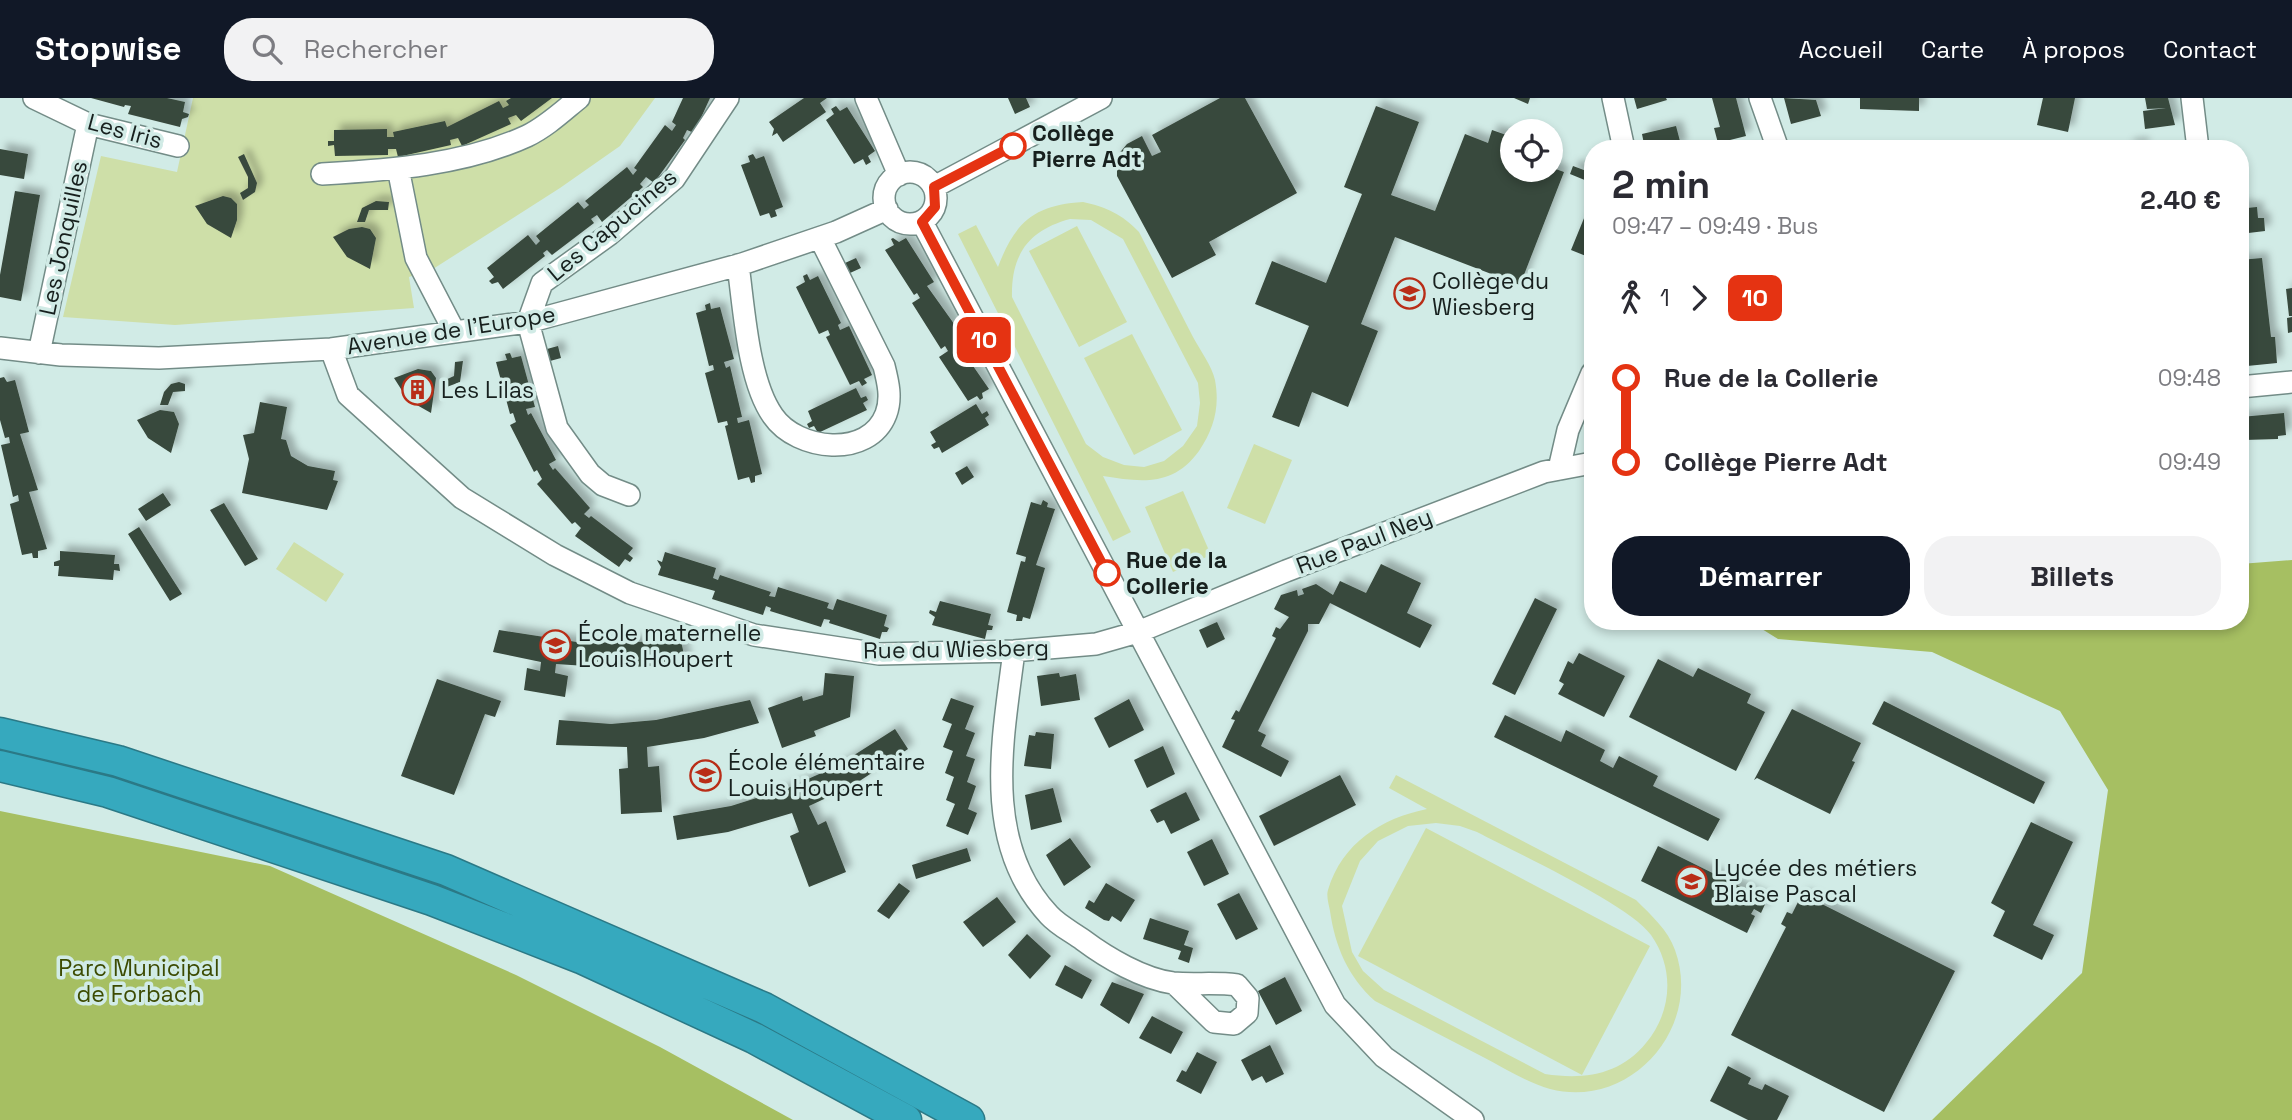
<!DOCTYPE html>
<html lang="fr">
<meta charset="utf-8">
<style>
:root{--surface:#fff;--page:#f2f2f3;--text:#2b2b33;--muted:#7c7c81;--accent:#111827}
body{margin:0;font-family:"Space Grotesk",sans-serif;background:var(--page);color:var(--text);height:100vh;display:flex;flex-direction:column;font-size:26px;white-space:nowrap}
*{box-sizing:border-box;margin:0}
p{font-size:23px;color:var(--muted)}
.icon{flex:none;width:38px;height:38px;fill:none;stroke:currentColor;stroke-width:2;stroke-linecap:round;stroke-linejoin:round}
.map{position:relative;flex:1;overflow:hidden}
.details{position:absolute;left:1584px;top:42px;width:665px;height:490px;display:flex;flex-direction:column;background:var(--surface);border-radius:28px;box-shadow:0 4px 10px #0003}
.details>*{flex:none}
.badge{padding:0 14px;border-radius:10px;font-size:24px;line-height:46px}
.controls{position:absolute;left:1500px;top:21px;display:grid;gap:14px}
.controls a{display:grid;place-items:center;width:63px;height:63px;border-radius:50%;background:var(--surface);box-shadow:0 4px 10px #0003;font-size:35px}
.map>.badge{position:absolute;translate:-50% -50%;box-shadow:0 0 0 4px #fff}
.legs{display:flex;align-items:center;gap:10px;height:77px;padding:0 28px;font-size:23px}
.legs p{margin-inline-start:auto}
.headline{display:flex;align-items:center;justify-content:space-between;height:119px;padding:0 28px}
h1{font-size:38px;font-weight:700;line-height:52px}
.action{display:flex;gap:14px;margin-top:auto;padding:14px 28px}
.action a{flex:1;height:80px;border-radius:28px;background:var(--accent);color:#fff;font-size:28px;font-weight:700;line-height:80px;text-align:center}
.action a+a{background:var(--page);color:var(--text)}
ul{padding:0 28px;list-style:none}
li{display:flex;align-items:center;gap:24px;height:84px;font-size:26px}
li i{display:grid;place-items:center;width:10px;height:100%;margin:0 9px;background:currentColor}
li i::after{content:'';width:18px;height:18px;margin:-9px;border:5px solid;border-radius:50%;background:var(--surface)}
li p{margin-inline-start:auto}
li:first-child i{background:linear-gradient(#0000 50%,currentColor 0)}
li:last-child i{background:linear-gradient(currentColor 50%,#0000 0)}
header{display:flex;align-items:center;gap:42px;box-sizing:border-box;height:98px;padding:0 35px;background:var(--accent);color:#fff}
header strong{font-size:33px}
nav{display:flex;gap:38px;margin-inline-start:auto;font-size:24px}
.search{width:490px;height:63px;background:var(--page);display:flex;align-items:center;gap:18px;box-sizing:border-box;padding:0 24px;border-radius:28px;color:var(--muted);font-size:26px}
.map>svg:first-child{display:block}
</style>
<header>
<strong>Stopwise</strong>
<div class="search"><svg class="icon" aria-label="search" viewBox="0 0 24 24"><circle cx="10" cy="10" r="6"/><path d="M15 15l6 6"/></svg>Rechercher</div>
<nav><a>Accueil</a><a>Carte</a><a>À propos</a><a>Contact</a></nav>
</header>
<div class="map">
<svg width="2292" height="1022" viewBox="0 0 2292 1022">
<defs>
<filter id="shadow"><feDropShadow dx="6" dy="-6" stdDeviation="3.5" flood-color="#0004"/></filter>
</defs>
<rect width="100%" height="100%" fill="#d1ebe6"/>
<path fill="#cedfa8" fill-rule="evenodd" d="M193,0h462l-35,48 -60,42 -127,81 -24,8 5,31 -239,17 -112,-8 38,-161 76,16z
M1083,104c23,5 39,12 56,30 18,35 36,70 54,105 7,13 19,29 22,43 5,27 -1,49 -16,71 -26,36 -58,31 -96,25l28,56 -18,9 -155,-307 18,-9 22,42c17,-45 36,-62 85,-65zM1070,121l21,1 32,19 75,144 2,20 -3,23 -14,20 -19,15 -20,6 -20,-2 -21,-8 -17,-13 -74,-147c-1,-43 17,-67 58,-78z
M1077,128l50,96 -48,25 -50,-96z
M1132,236l50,96 -48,25 -50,-97z
M1254,346l38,16 -27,64 -38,-16z
M1183,393l28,64 -38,17 -28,-65z
M294,444l50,32 -18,28 -50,-33z
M1396,677l240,125c15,15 32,30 39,50 28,77 -44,160 -125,139 -22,-6 -46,-21 -67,-32 -36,-19 -72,-37 -108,-56 -27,-24 -40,-55 -45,-90 -1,-6 -4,-15 -2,-21 14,-47 54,-72 99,-81l-38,-21zM1436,725l24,3 17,6c38,20 153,73 174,103 24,34 21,77 -5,108 -26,32 -62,37 -101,31l-161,-84 -21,-19 -11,-19 -10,-46 18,-45 18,-20 30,-15z
M1426,730l224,118 -68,129 -224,-119z"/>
<path fill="#a6bf62" d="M2292,462v560h-360l150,-147 26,-183 -48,-79 -128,-59 -154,-13 -29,-18h491v-57z
M0,713l270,55 246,109 144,72 133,73h-793z"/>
<path fill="#38483c" filter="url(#shadow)" d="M91,0h76l18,4 -2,10 6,2 -1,3 -6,2 -2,8 -52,-13 3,-8 -6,-1 -1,2z
M511,0h41l-31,23 -5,-6 -8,3 3,6 -49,22 -4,-8 -8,2 1,5 -53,12 -2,-8h-8v6l-53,1 -1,-11 -6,1v-5h6v-11l53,-1v8h7l-1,-5 52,-11 2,6 52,-26 4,7 6,-3 -3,-4z
M683,0h27l-16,35 -7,-3 -4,8 2,2 -31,43 -8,-6 -6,7 3,3 -41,35 -5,-7 -6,4 3,4 -42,32 -5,-5 -4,3 2,3 -42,33 -5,-7 -6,2 -3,-3 5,-4 -7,-9 41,-33 8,10 4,-4 -4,-5 42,-34 6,7 5,-4 -4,-4 42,-34 6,8 4,-5 -3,-2 31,-43 7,6 4,-6 -4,-3z
M804,0h23l-7,5 6,9 -43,30 -6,-9 -5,3 2,-7 -5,-7z
M1008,0h18l4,9 -15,7z
M1220,0h25l52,95 -88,49 7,13 -44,23 -55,-102v-20l10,-12 15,-8 10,20 9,-4 -9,-17z
M1514,0h16l-2,6z
M1634,0h32l1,2 -30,9z
M1712,0h24l10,38 -28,7 -4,-15 6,-1z
M1784,0l32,2 5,16 -30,8z
M1860,0h59v13l-59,-2z
M2043,0h32l-7,34 -31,-7z
M2145,0h23l7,27 -30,4 -2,-18 23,-3 -19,1z
M836,8l4,5 7,-4 28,44 -7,5 3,6 -5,3 -3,-6 -9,5 -28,-44 8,-6 -3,-5z
M1376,8l43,16 -28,73 44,16 30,-77 23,9 4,-13 20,7v33h38v-3l14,5 -44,113 -125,-48 -34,87 17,7 -30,76 -36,-15 -13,35 -27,-10 37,-91 -54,-22 17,-43 54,22 36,-89 -18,-7z
M1676,28l5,19 -4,4h-32l-3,-15z
M2143,45v6h-15l-1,-4z
M0,51l28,5 -4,25 -24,-4z
M244,56l13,29 -2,9 -12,8 -3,-7 8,-5v-11l-10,-20z
M753,56l3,5 8,-3 19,51 -8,3 2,6 -6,2 -2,-5 -9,3 -19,-51 9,-3 -2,-6z
M1573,68l19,7v10l-22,-9z
M15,93l25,4 -19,106 -21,-4v-22z
M223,98l8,2 6,6v16l-6,18 -24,-14 -12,-18z
M376,103l13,1 -1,8h-19l-4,12h-8l5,-14z
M2240,107h6l1,3 10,-1 1,11h6l1,13 -25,3z
M1589,108l3,1v33l-6,16 -15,-6z
M362,129l8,2 6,9 -6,31 -23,-12 -14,-20 16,-8z
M893,140l6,4 7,-4 28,44 -7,4 35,49 -7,5 34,49 -7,4 1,5 -3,2 -3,-4 -9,5 -29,-44 9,-6 -3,-5 -4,3 -29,-46 8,-5 -3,-5 -3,2 -29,-45 9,-5 -3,-6z
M856,160l5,10 -11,5 -5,-10z
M2262,160l9,79h4l2,26 -30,3 -7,-62v-44z
M807,176l3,6 8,-4 23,47 -3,2 2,5 9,-4 23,49 -8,4 3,4 -5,3 -3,-5 -9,4 -24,-48 4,-2 -2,-5 -9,4 -23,-47 9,-5 -2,-6z
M2292,190v28h-3l-3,-27z
M710,205l1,6 9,-2 14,52 -10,3 2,6 4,-2 12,51 -5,1 1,5 11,-3 13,54 -7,2v6l-4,1 -2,-6 -11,3 -13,-54 3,-1 -1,-4 -9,2 -13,-50 9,-3 -1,-5 -4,1 -13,-53 10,-3 -1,-5z
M2292,219v15l-4,1 -1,-15z
M558,248l3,12 -11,3 -3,-12z
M510,255l2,5 9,-2 14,51 -9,2 2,6 3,-2 25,47 -7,4 4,6 2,-2 35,40 -6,6 5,4 2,-2 42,32 -5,6 5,4 -3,4 -5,-3 -6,8 -44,-31 6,-8 -6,-6 -3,2 -35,-40 5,-5 -5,-9 -3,2 -24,-47 6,-3 -3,-9 -3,1 -14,-52 11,-2 -2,-6z
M463,263l-3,21 -16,6 -1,-7 11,-5 1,-14z
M418,271l13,2 5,7 -5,35 -23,-13 -14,-22z
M4,279l3,5 8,-2 14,52 -9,2 18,56 -9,2 18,57 -9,2v7h-5l-1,-5 -10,2 -12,-51 9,-3 -1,-6 -5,2 -12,-52 9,-2 -1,-6 -4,1 -5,-18v-42z
M179,284l6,2v7l-12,1 -5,13h-8l4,-13 7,-8z
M856,290l5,10 5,-2 2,4 -5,3 4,7 -49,23 -4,-7 -5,2 -2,-4 5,-3 -4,-10z
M260,304l27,5 -6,32 5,1 5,16 17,10 27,5 -2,9 5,1 -11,29 -85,-17 7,-34 -6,-24 11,-2z
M976,306l6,10 5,-3 2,4 -4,3 4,7 -47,28 -3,-6 -5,2 -3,-4 5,-3 -6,-10z
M160,312l14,2 5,12 -8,29 -23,-15 -11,-18z
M2284,315l2,22 -8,1v3l-34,1 -3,-23z
M967,368l7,11 -12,8 -7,-12z
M163,395l8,12 -25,16 -8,-12z
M1043,402l5,3 -1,4 8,2 -19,56 9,3 -15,51 -7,-2 -1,4h-6l1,-6 -10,-3 14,-51 4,1 1,-5 -10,-3 15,-52 10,3z
M224,405l34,56 -13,7 -35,-56z
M139,429l43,67 -12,7 -42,-67z
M60,453l55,4 -1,9h5l1,7 -6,-1 -1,10 -55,-4 1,-10h-5v-4l6,-2z
M665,454l51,16 -3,10 5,2 2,-5 51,17 -2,4 6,1 3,-10 51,16 -2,5 6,2 4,-11 50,16 -3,11 5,2 -2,4h-5l-2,7 -51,-16 1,-3 -6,-1 -3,8 -51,-16 1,-3 -5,-2 -3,9 -51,-16 3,-8 -57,-16 3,-8 -4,-7 5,2z
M1381,466l40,19 -14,30 25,12 -12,23 -90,-45 -11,21h-11v7l-50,100 8,4 -5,11 28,15 -8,16 -59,-30 13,-27 -4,-1 5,-9 3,2 37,-74 -4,-2 4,-9 4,2 9,-12 -15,-8 7,-14 16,-5 1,6 6,-2 -2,-5 14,-5 17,11 7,-14 26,12z
M1535,500l22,11 -42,86 -23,-11z
M940,503l51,13 -3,11 5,1 -1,4h-5l-2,9 -53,-14 3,-8 -6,-4 1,-3 6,2z
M1217,524l8,17 -18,9 -8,-18z
M499,532l84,13 98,-2 5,23 -70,4 -60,-4 -1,9 13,3 -3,21 -41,-7 3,-22 13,3 1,-9 -48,-10z
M1579,555l46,23 -21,41 -46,-23 6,-10 -5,-3 9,-20 5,3z
M1658,561l35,18 5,-9 53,26 -4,9 18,9 -29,59 -107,-54z
M825,575l29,3 -4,41 -36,14 2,5 -34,12 -14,-40 34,-12 1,5 20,-6z
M1059,575l1,4 16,-3 4,26 -39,6 -4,-30z
M437,581l64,22 -6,16 -10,-3 -31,81 -53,-19z
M951,600l23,8 -9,23 10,4 -9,23 9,3 -8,23 9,4 -8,23 9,4 -9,22 -22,-9 9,-22 -9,-4 8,-23 -9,-4 8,-22 -10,-4 9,-23 -10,-4z
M1129,601l15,31 -35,18 -15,-30z
M750,602l9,23 -55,15 -57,9 1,20 11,-1 3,46 -41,2 -2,-45 9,-1 -1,-21 -71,-2 3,-25 52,4 45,-4z
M1884,603l161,81 -11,22 -162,-80z
M1792,611l69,34 -9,18 3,1 -25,52 -73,-36 -3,2z
M1505,617l56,27 5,-12 39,20 -5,11 13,7 6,-12 39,20 -5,10 67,33 -12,22 -214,-104z
M895,631l13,20 -56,37 -43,20 9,19 8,-4 20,51 -37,15 -19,-51 9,-4 -7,-19 -64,19 -51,8 -4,-24 58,-10 57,-18 49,-22z
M1036,634l18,2 -3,35 -27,-3 5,-31 6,1z
M1163,648l12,28 -28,14 -13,-28z
M1340,677l16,30 -82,41 -15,-30z
M1053,690l9,34 -31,8 -6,-35z
M1186,694l14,28 -29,14 -7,-14 -7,3 -7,-13z
M2031,724l42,20 -40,83 21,10 -12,25 -49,-24 12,-25 -14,-8z
M1070,740l21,29 -27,19 -18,-31z
M1212,741l17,35 -25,12 -17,-34z
M1658,748l109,54 -6,13 -7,-4 -3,5 4,2 -8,17 -106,-52z
M967,750l4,13 -55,18 -4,-14z
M899,785l11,8 -21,28 -12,-8z
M1106,785l29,17 -14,22 -9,-6 -3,5 -5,-1 -19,-12 4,-8 5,3z
M1239,795l19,36 -22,11 -19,-36z
M1802,796l153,77 -71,141 -153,-77 55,-108 -5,-3 6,-12 5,2z
M997,799l19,25 -33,25 -20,-25z
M1150,820l39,13 -5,14 9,3 -4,15 -11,-4 3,-8 -38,-12z
M1027,836l24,22 -21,23 -22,-24z
M1065,867l27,15 -10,19 -27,-14z
M1285,879l17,34 -26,14 -18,-34z
M1112,884l32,12 -15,30 -29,-19z
M1152,918l31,16 -12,22 -32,-16z
M1270,947l14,29 -18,9 -4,-7 -10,5 -11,-21z
M1197,954l20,10 -16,32 -25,-13 6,-11 4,2z
M1728,968l23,12 -3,6 14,6 3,-6 24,12 -12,24h-29l-38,-19z"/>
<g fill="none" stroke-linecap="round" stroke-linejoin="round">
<defs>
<path id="minor" d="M34,0l54,26 90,22
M866,0l33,77
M1613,0l11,51
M1760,0l18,51
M2192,0l6,51
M398,70l18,90 38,73
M884 100a26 26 0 1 1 52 0a26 26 0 1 1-52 0Z
M322,76c68,-4 142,-9 205,-38 19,-9 36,-25 52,-38
M934,89l167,-89
M922,124l413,783 49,52 89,63
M738,167c6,43 10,116 35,151 24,35 96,43 113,-2 6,-16 2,-32 -2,-48l-64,-128
M0,250l61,7 98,3 172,-9 197,-27 214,-58 94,-32 51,-23
M331,251l17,46 114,103 93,57 75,38 124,42 125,19 135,-3 82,-7 42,-12 148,-61 258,-99 48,-9
M39,255l49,-229
M2240,289l52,-5
M1559,371l9,-39 24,-57
M629,397l-26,-10 -13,-11 -33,-46 -29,-106 14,-39 68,-49 64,-55 54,-81
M1014,553c-11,88 -33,191 35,264 9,10 23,17 34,25 24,18 60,39 90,43 21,2 42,-1 64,2l11,13 -1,15 -13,11 -20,-2 -40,-39"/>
<path id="highway" d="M0,635l118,28 328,109 318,138 205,112
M0,668l108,26 324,108 149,58 173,80 152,82"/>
</defs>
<use href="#minor" stroke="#738c87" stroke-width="24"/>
<use href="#highway" stroke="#2b7986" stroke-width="33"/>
<use href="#minor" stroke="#fff" stroke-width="21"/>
<use href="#highway" stroke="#36a9be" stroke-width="30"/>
</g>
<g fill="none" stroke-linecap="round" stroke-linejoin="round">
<defs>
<path id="line-1" d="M1013,48l-79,41 1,20 -13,15 185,351"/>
</defs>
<use href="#line-1" stroke="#fff" stroke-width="16"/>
<use href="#line-1" stroke="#e53312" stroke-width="10"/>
</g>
<defs>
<symbol id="school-ring" viewBox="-11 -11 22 22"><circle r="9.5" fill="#d1ebe6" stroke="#b92d17" stroke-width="1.5"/><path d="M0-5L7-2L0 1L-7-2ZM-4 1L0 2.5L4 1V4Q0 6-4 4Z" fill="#b92d17"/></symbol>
<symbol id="building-ring" viewBox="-11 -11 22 22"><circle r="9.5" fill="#d1ebe6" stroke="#b92d17" stroke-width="1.5"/><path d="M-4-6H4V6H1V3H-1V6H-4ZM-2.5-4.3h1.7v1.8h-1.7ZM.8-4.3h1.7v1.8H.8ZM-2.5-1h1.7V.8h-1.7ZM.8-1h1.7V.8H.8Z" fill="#b92d17"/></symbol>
</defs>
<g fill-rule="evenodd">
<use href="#school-ring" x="1392" y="178" width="35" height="35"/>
<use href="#building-ring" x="400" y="274" width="35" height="35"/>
<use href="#school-ring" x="538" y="530" width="35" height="35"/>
<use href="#school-ring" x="688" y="660" width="35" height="35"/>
<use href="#school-ring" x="1674" y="766" width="35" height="35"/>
</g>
<g fill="#fff" stroke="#e53312" stroke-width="3.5">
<circle cx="1013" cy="48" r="12"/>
<circle cx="1107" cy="475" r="12"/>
</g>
<g text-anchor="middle" stroke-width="7" stroke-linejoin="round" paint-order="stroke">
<g font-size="23" fill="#17201e" stroke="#d1ebe6">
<text transform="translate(125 33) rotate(15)" y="8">Les Iris</text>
<text transform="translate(612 127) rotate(-40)" y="8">Les Capucines</text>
<text transform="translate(63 140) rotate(-78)" y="8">Les Jonquilles</text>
<text transform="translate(451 232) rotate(-9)" y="8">Avenue de l'Europe</text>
<text transform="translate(1364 443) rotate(-21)" y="8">Rue Paul Ney</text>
<text transform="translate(956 551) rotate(-1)" y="8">Rue du Wiesberg</text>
</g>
<g font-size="23" font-weight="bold" fill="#17201e" stroke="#d1ebe6" text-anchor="start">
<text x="1032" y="43">Collège<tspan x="1032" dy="26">Pierre Adt</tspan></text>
<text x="1126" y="470">Rue de la<tspan x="1126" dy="26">Collerie</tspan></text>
</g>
<g font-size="23" fill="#17201e" stroke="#d1ebe6" text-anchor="start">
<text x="1432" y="191">Collège du<tspan x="1432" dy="26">Wiesberg</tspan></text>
<text x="441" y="300">Les Lilas</text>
<text x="578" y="543">École maternelle<tspan x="578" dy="26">Louis Houpert</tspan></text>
<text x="728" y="672">École élémentaire<tspan x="728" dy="26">Louis Houpert</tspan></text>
<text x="1714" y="778">Lycée des métiers<tspan x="1714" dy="26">Blaise Pascal</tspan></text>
</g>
<g font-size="23" fill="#3c4b02" stroke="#d1ebe6">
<text x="139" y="878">Parc Municipal<tspan x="139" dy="26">de Forbach</tspan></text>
</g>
</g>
</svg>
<div class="controls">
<a><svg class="icon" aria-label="locate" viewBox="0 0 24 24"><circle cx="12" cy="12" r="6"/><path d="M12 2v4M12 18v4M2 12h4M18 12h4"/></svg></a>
</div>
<b class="badge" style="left:984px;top:242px;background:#e53312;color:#fff">10</b>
<section class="details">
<div class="headline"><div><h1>2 min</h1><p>09:47 – 09:49 · Bus</p></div><b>2.40 €</b></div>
<div class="legs"><svg class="icon" aria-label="walk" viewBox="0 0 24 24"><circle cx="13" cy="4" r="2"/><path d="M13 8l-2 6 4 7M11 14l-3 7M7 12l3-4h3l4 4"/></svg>1<svg class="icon" aria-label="forward" viewBox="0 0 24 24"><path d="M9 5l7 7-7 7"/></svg><b class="badge" style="background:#e53312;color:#fff">10</b></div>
<ul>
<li><i style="color:#e53312"></i><b>Rue de la Collerie</b><p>09:48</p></li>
<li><i style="color:#e53312"></i><b>Collège Pierre Adt</b><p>09:49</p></li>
</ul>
<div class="action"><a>Démarrer</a><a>Billets</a></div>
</section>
</div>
